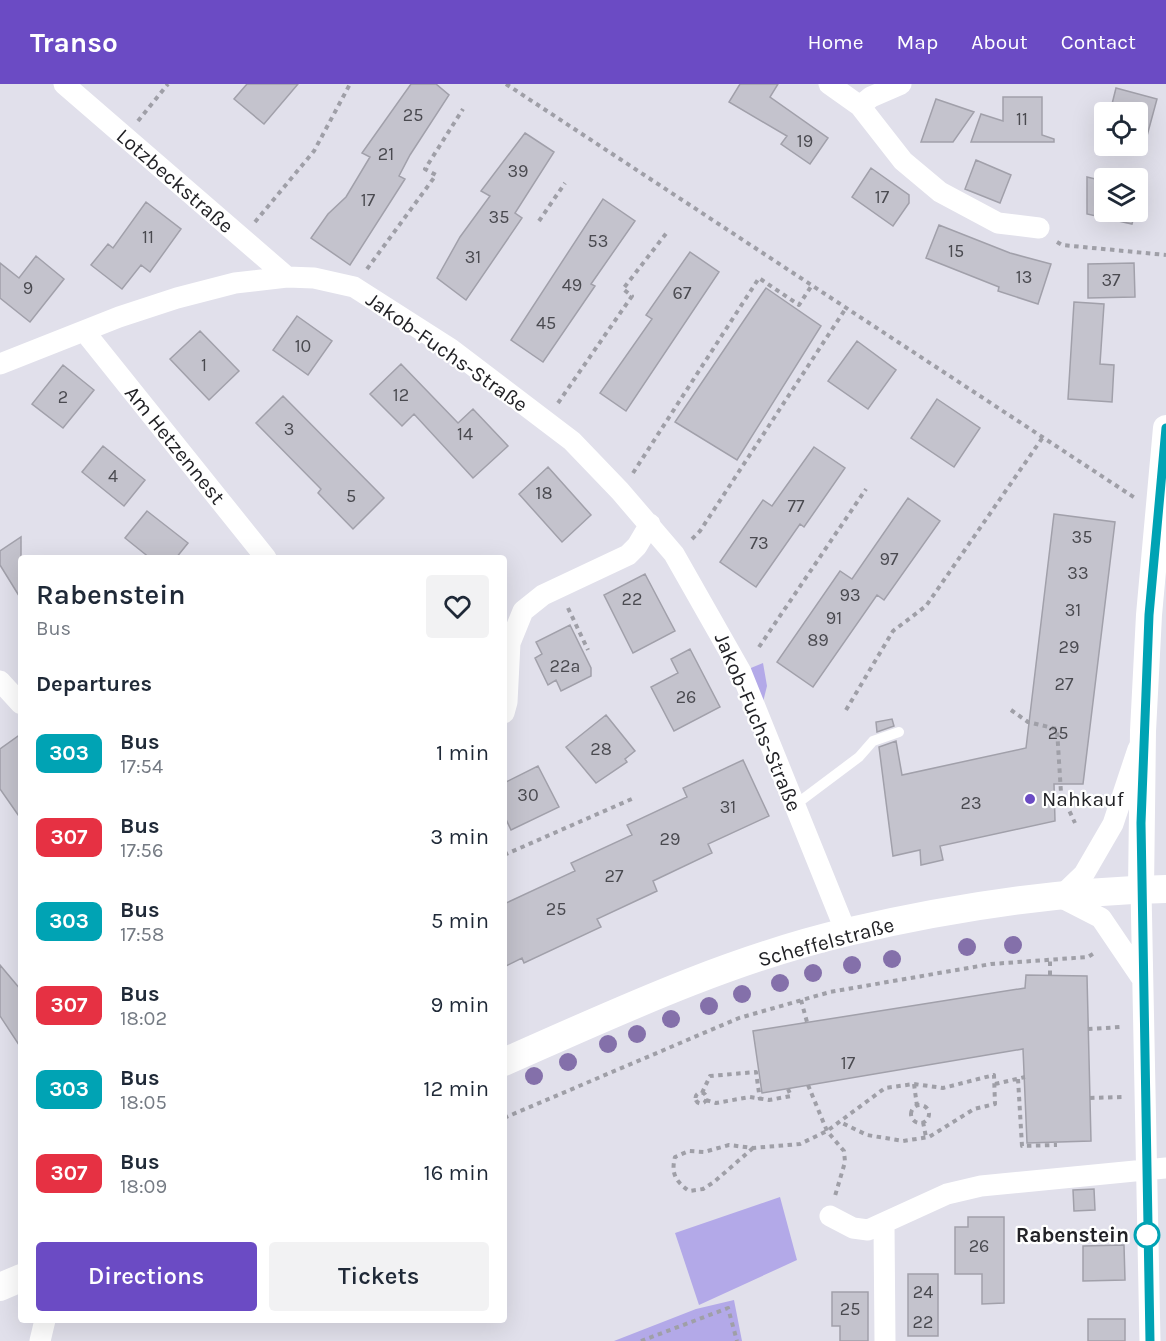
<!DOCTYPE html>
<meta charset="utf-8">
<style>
:root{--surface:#fff;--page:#f2f2f3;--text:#1f2937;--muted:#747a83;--accent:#6b4bc4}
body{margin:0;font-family:Karla,sans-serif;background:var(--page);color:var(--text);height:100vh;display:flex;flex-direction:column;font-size:22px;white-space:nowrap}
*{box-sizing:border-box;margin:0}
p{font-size:20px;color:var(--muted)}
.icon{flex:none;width:33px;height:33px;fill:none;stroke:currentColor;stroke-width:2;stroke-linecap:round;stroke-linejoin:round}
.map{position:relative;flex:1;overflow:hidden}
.drawer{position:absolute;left:18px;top:471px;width:489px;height:768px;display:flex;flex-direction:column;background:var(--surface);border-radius:6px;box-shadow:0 6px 24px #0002}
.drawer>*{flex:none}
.badge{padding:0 12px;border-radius:9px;font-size:21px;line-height:39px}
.tools{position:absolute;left:1094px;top:18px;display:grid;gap:12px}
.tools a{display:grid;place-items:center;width:54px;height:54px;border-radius:6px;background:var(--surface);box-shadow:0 6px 24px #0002;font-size:30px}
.map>.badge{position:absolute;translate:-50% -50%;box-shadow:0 0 0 3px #fff}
h2{padding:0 18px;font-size:22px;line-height:54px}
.round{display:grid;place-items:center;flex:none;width:63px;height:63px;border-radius:6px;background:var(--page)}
.headline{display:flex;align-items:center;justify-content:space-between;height:102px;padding:0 18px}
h1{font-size:28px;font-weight:600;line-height:45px}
.cta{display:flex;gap:12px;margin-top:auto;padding:12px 18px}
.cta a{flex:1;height:69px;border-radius:6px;background:var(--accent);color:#fff;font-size:24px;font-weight:600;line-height:69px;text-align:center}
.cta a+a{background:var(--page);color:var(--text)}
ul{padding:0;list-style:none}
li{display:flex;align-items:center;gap:18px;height:84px;padding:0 18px}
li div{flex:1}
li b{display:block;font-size:22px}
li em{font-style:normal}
li .badge{min-width:66px;font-weight:700;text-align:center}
header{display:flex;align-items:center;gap:36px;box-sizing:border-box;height:84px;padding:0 30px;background:var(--accent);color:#fff}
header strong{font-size:28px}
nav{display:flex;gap:33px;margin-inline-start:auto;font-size:21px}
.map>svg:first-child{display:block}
</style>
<header>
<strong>Transo</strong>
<nav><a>Home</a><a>Map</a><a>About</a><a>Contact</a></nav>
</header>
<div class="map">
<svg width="1166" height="1257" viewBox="0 0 1166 1257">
<rect width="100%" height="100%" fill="#e1e0eb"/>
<path fill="#b3a9e8" d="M763,579l4,23 -8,32 -18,-46z
M780,1113l17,63 -98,45 -24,-72z
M734,1216l8,41h-128l82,-32z"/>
<path fill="#c4c3cd" stroke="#a1a0aa" stroke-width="1.5" d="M247,0h51l-34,40 -30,-25z
M411,0h25l13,11 -39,60 -11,21 6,3 -55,86 -39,-27 17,-24 18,-17 24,-40 -8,-4z
M740,0h38l-8,13 58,41 -18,26 -29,-20 6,-8 -58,-34z
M1116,4l41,11 -13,48 -7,-1v-34h-27z
M1003,13h39v38l12,4v3h-83l10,-28 22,7z
M936,15l38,13 -21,30h-32z
M525,49l29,19 -39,61 7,5 -56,82 -29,-22 23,-41 30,-41 -9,-5z
M976,76l35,15 -11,28 -35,-14z
M871,84l38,27v8l-16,23 -41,-29z
M1087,93l17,4v31h31l-3,12 -45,-10z
M603,115l32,22 -44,63 4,2 -52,76 -32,-22z
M146,118l35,27 -31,43 -9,-7 -19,24 -31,-24 17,-21 5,4z
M939,141l71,28 41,11 -13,40 -40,-13 1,-4 -73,-29z
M690,168l29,20 -93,139 -26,-18 52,-74 -6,-4z
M36,172l28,23 -34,43 -30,-24v-35l19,15z
M1134,179l1,34 -47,1v-34z
M766,204l55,38 -84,134 -62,-38z
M1074,218l30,2 -4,60 14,1 -2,37 -44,-3z
M297,232l35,25 -24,34 -35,-25z
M200,247l39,40 -30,29 -39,-41z
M857,257l39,29 -28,39 -40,-28z
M401,280l57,59 15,-14 35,37 -35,32 -59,-64 -12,12 -32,-32z
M63,281l31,25 -31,38 -31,-24z
M283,312l101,102 -31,31 -35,-36 3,-4 -65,-66z
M937,315l43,29 -26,39 -43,-29z
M103,362l42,34 -21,26 -42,-34z
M814,363l31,21 -41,59 -4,-3 -44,63 -36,-25 43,-62 9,6z
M548,383l43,48 -29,27 -43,-48z
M908,414l32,23 -56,79 -7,-5 -64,92 -36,-25 63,-91 12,8z
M147,427l41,32 -12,15h-26l-25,-20z
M1054,430l61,8 -32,262h-29l1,37 -115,25 3,14 -22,5 -1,-15 -27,6 -14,-109 17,-6 6,34 124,-27z
M21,453v62l-21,-34v-14z
M645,490l30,57 -42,22 -29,-58z
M570,541l21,43v8l-30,15 -5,-11 -8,5 -13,-27 7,-4 -6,-12z
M690,565l30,58 -46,24 -23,-44 27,-14 -7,-14z
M606,631l29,36 -10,8 2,3 -31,21 -30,-36z
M892,635l2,7 -17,6 -1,-10z
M21,650v85l-21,-30v-40z
M743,676l26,56 -61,28 4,9 -59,28 4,10 -60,28 4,8 -77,36 -2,-5 -18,9v-63l71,-33 -4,-8 61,-28 -5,-10 60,-28 -4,-9z
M538,682l21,41 -48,23 -7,-15v-32z
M0,881l21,25v58l-21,-32z
M1026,891l61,1 4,165 -64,2 -4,-94 -261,44 -9,-62 272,-43z
M1094,1105l1,21 -21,1 -1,-21z
M968,1133h36v86l-22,1v-30h-27v-47h13z
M1124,1161l1,35 -42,1v-35z
M908,1190h30v62h-30z
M832,1208h36v49h-28v-15h-8z
M1088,1235h37v22h-37z"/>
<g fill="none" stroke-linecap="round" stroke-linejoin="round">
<path stroke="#9f9fa7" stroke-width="4" stroke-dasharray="4.5 4.5" stroke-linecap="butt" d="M506,0l629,414
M138,37l30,-37
M539,137l26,-38
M255,138l59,-71 36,-67
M1057,158l5,3 104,10
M367,185l69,-94 -11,-6 38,-60
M558,319l74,-107 -9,-7 45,-58
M633,389l126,-195 40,27 13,-20
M692,455l8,-8 146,-223
M568,524l20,42
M759,563l107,-158
M846,626l47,-79 33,-25 117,-169
M1011,626l17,12 29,7 4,64 14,30
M504,771l130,-57
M1050,891v-16
M801,916l6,22
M1088,945l33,-2
M1018,995l4,67 35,-1
M914,1000l3,22
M995,1000l30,-7
M808,1001l19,46 17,20 1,11 -10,34
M695.5 1014a5.5 5.5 0 1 1 11 0a5.5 5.5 0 1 1-11 0Z
M702,1009l8,-17 46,-4 4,28
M1090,1014l32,-1
M706,1016l10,3 34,-6 19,3 22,-4 -3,-7
M911 1030a9 9 0 1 1 18 0a9 9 0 1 1-18 0Z
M504,1034l235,-100 91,-26 161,-28 97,-7 8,-5
M923,1038l3,15
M753,1064l-39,34 -11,7 -14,2c-14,-10 -18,-18 -14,-34l14,-6 15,1 25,-7 24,3 47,-4 27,-13 58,-43 29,-4 29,4 51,-13 1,29 -21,5 -45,28 -26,4 -36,-6 -27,-13
M641,1257l87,-33 9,33"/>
<path stroke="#fff" stroke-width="10" d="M795,721l64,-48 14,-16 26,-9"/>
<path stroke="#fff" stroke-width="21" d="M64,0l223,193
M829,0l31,22 43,55 37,31 58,31 41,5
M860,22l11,-9 30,-13
M84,247l182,227
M0,280l119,-47 58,-19 58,-15 52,-6 27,1 40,9 97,62 121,92 48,50 54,63 67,118 105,260
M0,597l21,23
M504,629l3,-11 3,-59 13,-32 20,-16 85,-40 9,-9 13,-22
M1138,665l-25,75 -29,50 -24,23 41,21 40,59
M1141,806l9,451
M830,1132l23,12 15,2 79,-36 34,-8 185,-18
M884,1141l1,116
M40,1257l5,-21"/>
<path stroke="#fff" stroke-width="26" d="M1141,806l2,-159 6,-116 17,-187"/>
<path stroke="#fff" stroke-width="28" d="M504,978c111,-49 224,-102 343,-130 103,-24 213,-41 319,-43
M0,1203l21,-9"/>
</g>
<g fill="#8470aa">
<circle cx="1013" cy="861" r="9"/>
<circle cx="967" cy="863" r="9"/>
<circle cx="892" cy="875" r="9"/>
<circle cx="852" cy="881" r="9"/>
<circle cx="813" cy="889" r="9"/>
<circle cx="780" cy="899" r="9"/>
<circle cx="742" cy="910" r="9"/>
<circle cx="709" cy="922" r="9"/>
<circle cx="671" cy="935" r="9"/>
<circle cx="637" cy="950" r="9"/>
<circle cx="608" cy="960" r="9"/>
<circle cx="568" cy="978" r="9"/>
<circle cx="534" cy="992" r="9"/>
</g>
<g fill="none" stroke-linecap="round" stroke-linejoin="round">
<defs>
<path id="line" d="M1150,1257l-9,-518 8,-208 17,-187"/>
</defs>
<use href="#line" stroke="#fff" stroke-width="14"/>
<use href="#line" stroke="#00a3b4" stroke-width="9"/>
</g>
<circle fill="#6b4bc4" stroke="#fff" stroke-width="2" cx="1030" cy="715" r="6"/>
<circle fill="#fff" stroke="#00a3b4" stroke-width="3" cx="1147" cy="1151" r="12"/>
<g text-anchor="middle" stroke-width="4.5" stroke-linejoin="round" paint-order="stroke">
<g font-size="18" fill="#4a4a50">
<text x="413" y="37">25</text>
<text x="1022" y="41">11</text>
<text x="805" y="63">19</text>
<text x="386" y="76">21</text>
<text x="518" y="93">39</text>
<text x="882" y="119">17</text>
<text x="368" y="122">17</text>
<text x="499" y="139">35</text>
<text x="148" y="159">11</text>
<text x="598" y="163">53</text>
<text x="956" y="173">15</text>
<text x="473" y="179">31</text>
<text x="1024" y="199">13</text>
<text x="1111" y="202">37</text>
<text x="572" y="207">49</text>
<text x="28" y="210">9</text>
<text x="682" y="215">67</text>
<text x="546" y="245">45</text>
<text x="303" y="268">10</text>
<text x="204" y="287">1</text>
<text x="401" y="317">12</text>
<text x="63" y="319">2</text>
<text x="289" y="351">3</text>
<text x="465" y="356">14</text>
<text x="113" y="398">4</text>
<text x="544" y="415">18</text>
<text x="351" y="418">5</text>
<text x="796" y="428">77</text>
<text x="1082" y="459">35</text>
<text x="759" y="465">73</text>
<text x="889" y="481">97</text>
<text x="1078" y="495">33</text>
<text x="850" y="517">93</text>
<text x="632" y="521">22</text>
<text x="1073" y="532">31</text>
<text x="834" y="540">91</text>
<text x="818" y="562">89</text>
<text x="1069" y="569">29</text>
<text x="565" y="588">22a</text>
<text x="1064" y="606">27</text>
<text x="686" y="619">26</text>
<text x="1058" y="655">25</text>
<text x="601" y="671">28</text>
<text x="528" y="717">30</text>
<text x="971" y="725">23</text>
<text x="728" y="729">31</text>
<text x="670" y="761">29</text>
<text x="614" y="798">27</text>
<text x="556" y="831">25</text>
<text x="848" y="985">17</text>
<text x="979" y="1168">26</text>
<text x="923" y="1214">24</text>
<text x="850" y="1231">25</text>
<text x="923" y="1244">22</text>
</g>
<g font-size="21" fill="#222226" stroke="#fff">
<text transform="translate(175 97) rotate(41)" y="7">Lotzbeckstraße</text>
<text transform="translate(447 268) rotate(35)" y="7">Jakob-Fuchs-Straße</text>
<text transform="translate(175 361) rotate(51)" y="7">Am Hetzennest</text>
<text transform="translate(758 638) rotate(67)" y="7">Jakob-Fuchs-Straße</text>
<text transform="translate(826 858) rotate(-15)" y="7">Scheffelstraße</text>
</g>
<g font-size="21" fill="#222226" stroke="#fff" text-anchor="start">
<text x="1042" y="722">Nahkauf</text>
</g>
<g font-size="21" font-weight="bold" fill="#222226" stroke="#fff" text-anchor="end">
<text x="1129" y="1158">Rabenstein</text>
</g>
</g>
</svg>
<div class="tools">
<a><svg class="icon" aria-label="locate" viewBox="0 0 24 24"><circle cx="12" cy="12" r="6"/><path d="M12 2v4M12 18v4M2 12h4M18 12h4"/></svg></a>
<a><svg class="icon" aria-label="layers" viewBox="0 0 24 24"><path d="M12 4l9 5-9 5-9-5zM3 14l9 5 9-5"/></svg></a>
</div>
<section class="drawer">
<div class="headline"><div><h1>Rabenstein</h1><p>Bus</p></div><a class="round"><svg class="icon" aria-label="heart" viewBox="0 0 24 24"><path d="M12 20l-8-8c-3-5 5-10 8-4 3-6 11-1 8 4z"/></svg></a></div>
<h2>Departures</h2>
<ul>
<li><span class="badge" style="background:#00a3b4;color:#fff">303</span><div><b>Bus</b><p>17:54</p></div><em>1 min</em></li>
<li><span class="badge" style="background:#e63143;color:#fff">307</span><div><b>Bus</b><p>17:56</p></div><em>3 min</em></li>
<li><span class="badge" style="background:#00a3b4;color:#fff">303</span><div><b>Bus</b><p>17:58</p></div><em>5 min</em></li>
<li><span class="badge" style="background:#e63143;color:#fff">307</span><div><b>Bus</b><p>18:02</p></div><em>9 min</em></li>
<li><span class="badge" style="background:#00a3b4;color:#fff">303</span><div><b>Bus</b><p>18:05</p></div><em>12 min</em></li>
<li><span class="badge" style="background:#e63143;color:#fff">307</span><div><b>Bus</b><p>18:09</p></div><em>16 min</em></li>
</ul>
<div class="cta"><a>Directions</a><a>Tickets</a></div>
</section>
</div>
